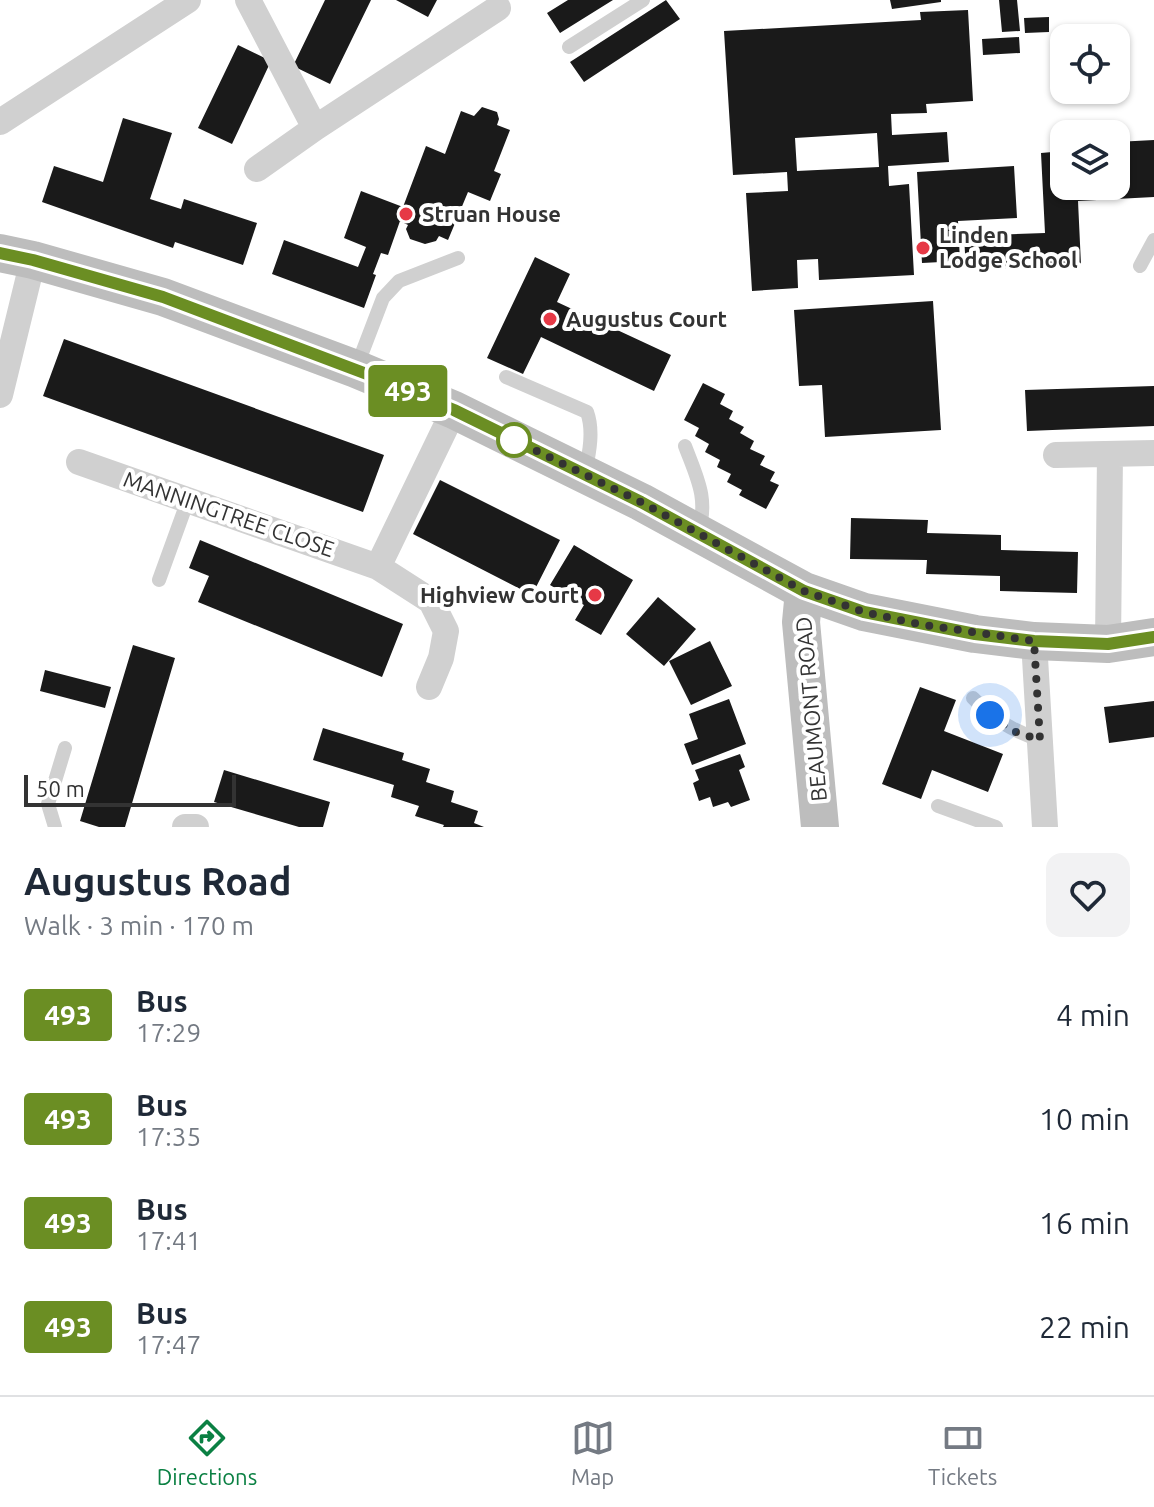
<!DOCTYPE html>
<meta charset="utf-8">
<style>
:root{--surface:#fff;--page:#f2f2f3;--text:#1f2937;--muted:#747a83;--line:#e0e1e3;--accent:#0b8043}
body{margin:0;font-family:Ubuntu,sans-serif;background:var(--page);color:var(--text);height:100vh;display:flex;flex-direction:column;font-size:30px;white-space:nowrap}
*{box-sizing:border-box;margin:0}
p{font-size:26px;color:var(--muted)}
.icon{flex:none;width:44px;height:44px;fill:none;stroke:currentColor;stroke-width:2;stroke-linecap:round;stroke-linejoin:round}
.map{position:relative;height:827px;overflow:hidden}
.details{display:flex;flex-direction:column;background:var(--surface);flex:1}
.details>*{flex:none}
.badge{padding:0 16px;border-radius:6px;font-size:28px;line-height:52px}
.controls{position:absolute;left:1050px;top:24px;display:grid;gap:16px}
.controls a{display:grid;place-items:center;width:80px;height:80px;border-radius:16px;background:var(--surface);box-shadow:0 2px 6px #0004;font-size:40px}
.scale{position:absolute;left:24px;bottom:20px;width:212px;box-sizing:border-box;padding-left:8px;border:4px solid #333;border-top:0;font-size:22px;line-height:28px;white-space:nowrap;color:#333;-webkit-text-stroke:6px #fff;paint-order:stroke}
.you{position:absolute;width:40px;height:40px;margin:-20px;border:6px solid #fff;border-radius:50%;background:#1a73e8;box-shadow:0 0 0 12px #1a73e833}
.map>.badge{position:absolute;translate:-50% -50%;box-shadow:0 0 0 4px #fff}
.round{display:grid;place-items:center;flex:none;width:84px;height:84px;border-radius:16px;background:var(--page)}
.overview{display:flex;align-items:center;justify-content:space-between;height:136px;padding:0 24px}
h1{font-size:38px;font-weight:700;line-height:60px}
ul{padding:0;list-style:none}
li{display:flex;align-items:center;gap:24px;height:104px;padding:0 24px}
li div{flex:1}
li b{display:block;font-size:30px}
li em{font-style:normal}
li .badge{min-width:88px;font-weight:700;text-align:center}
.menu{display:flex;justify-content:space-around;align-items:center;height:112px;border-top:2px solid var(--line);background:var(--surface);font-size:22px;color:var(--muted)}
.menu a{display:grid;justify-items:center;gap:4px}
.menu .active{color:var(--accent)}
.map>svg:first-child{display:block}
</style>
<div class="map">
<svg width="1154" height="827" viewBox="0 0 1154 827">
<rect width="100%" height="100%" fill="#fff"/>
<path fill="#1a1a1a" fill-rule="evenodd" d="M325,0h46l-41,84 -37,-18z
M396,0h41l-9,17z
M568,0h45l-53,33 -13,-20z
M666,0l14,19 -96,63 -14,-20z
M890,0h51v2l-49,7z
M999,0h18l3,31 -18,1z
M968,10l5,91 -47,3 1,9 -36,1 1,21 55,-3 2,30 -61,4 1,20 20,-2 5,91 -95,5 -1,-21 -21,1 1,28 -46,3 -6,-98 42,-2 -1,-19 -54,3 -9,-144 197,-11 -1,-8zM877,133l2,34 -82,4 -2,-33z
M1049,17v15l-24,1 -1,-15z
M1019,37l1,16 -37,2 -1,-16z
M238,45l33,16 -39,83 -34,-16z
M482,107l15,5 2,7 -2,6 13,5 -16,41 7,3 -11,27 -22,-9 -20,48 -9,-4 -3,5 -11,3 -15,-5 -4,-10 2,-4 -8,-4 -12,34 -7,-2 -8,21 3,1 -12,33 -92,-34 12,-34 74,27 8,-20 -22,-9 17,-47 42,16 23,-61 19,8 16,-43 13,5z
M123,118l49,15 -22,66 31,10 3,-10 73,24 -14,42 -68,-23 -2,6 -131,-46 12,-36 49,16z
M1154,140v57l-76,4 3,64 -115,5 -2,-34 81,-3 -4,-80 23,-2v35h52v-44z
M1014,166l3,52 -59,3 2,40 -38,2 -5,-91z
M535,257l35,17 -13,28 114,53 -17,36 -113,-54 -18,37 -36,-16z
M933,301l8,129 -116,7 -3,-52 -23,1 -5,-76z
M64,339l320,116 -21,57 -320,-116z
M703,383l22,11 -5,10 13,7 -4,8 15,8 -4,6 14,8 -4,8 15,7 -5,9 15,7 -5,9 9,4 -13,24 -27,-14 3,-5 -15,-8 4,-8 -14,-7 3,-7 -15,-8 4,-8 -14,-8 4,-8 -15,-8z
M1154,386v40l-127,5 -2,-41z
M440,480l120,60 -28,55 -119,-61z
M851,518l77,2 -1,13 74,2v15l77,2 -1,41 -77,-2v-15l-74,-2 1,-14 -77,-1z
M200,540l203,84 -21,53 -184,-75 11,-26 -20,-8z
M574,545l59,35 -32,55 -26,-15 9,-15 -34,-20z
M658,597l38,32 -32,37 -38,-32z
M710,641l22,45 -41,19 -22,-44z
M133,645l42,13 -50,169h-26l-19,-6z
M45,670l66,17 -6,21 -65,-17z
M920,687l36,13 -12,31 59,23 -15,38 -56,-22 -11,29 -39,-15z
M729,699l17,45 -54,21 -8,-21 14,-5 -9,-25z
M1154,701v36l-45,6 -5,-36z
M323,728l81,25 -2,7 28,9 -4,13 28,9 -3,11 27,9 -4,12 10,4h-41l1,-2 -29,-9 4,-10 -28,-9 3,-12 -81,-25z
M740,754l5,13 -6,3 11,30 -19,7 -3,-5 -15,5 -3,-10 -11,4 -6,-18 6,-3 -4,-10z
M224,770l106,32 -7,25h-24l-85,-25z"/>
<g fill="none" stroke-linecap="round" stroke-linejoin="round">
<path stroke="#d0d0d0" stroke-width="14" d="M569,47l74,-47
M1140,266l14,-26
M357,366l26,-68 16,-17 59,-23
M506,377l81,35c7,19 2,42 -2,62
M685,446c12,32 24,53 13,87
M159,580l29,-80
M973,698c20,21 40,33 67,42
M938,806l58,21
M55,827l-7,-23 17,-56"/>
<path stroke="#d0d0d0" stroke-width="26" d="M248,0l67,128 183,-120
M0,122l188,-122
M257,169l58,-41
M0,395l33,-135
M1056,455l98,-2
M79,462l299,105 53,34 15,30 -5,27 -12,29
M378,567l76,-157
M1034,641l11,186
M1108,644l2,-190
M185,827h11"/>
<path stroke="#bdbdbd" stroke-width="38" d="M0,253l33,7 130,37 193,72 98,41 187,92 163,89 60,21 111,22 59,7 74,3 46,-7
M804,591l-3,31 19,205"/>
</g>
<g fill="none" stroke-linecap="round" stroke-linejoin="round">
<defs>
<path id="line" d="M0,253l33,7 130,37 217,82 74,31 187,92 163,89 60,21 111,22 59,7 74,3 46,-7"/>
</defs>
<use href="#line" stroke="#fff" stroke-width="18"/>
<use href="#line" stroke="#6b8e23" stroke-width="12"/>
<path stroke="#333" stroke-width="8" stroke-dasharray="0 14.4" d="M514,440l-8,-4 135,66 163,89 60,21 54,12 116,17 6,99 -27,-9 -23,-16"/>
</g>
<g fill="#e63946" stroke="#fff" stroke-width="3">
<circle cx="406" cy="214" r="8"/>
<circle cx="923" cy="248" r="8"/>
<circle cx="550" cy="319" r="8"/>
<circle cx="595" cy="595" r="8"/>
</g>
<circle fill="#fff" stroke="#6b8e23" stroke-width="4" cx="514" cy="440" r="16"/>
<g text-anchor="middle" stroke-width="8" stroke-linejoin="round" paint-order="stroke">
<g font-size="22" font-weight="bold" fill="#333" stroke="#fff" text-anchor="start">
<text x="422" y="222">Struan House</text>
<text x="939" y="243">Linden<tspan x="939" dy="25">Lodge School</tspan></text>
<text x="566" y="327">Augustus Court</text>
<text x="579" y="603" text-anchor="end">Highview Court</text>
</g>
<g font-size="22" fill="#333" stroke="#fff">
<text transform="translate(229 514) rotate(19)" y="8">MANNINGTREE CLOSE</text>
<text transform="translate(811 709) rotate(-95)" y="8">BEAUMONT ROAD</text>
</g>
</g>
</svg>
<div class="controls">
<a><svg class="icon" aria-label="locate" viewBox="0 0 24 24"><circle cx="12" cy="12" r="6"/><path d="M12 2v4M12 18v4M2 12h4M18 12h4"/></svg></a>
<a><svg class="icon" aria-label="layers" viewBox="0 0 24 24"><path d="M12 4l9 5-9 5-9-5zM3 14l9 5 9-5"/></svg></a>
</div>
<div class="scale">50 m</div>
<div class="you" style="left:990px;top:715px"></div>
<b class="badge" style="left:408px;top:391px;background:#6b8e23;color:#fff">493</b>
</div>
<section class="details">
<div class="overview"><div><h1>Augustus Road</h1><p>Walk · 3 min · 170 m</p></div><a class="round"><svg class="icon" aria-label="heart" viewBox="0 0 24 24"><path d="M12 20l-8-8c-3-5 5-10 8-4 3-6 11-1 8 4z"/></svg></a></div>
<ul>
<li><span class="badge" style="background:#6b8e23;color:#fff">493</span><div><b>Bus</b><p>17:29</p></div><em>4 min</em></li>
<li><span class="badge" style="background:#6b8e23;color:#fff">493</span><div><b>Bus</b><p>17:35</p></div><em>10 min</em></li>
<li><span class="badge" style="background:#6b8e23;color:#fff">493</span><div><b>Bus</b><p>17:41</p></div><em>16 min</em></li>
<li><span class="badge" style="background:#6b8e23;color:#fff">493</span><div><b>Bus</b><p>17:47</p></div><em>22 min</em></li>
</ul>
</section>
<nav class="menu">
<a class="active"><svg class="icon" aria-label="directions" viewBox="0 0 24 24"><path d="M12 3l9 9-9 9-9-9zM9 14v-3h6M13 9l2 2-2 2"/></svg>Directions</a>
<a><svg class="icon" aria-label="map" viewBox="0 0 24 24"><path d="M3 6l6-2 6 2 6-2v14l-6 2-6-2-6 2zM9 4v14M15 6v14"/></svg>Map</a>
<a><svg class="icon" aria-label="tickets" viewBox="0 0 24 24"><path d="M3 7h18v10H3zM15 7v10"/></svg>Tickets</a>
</nav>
